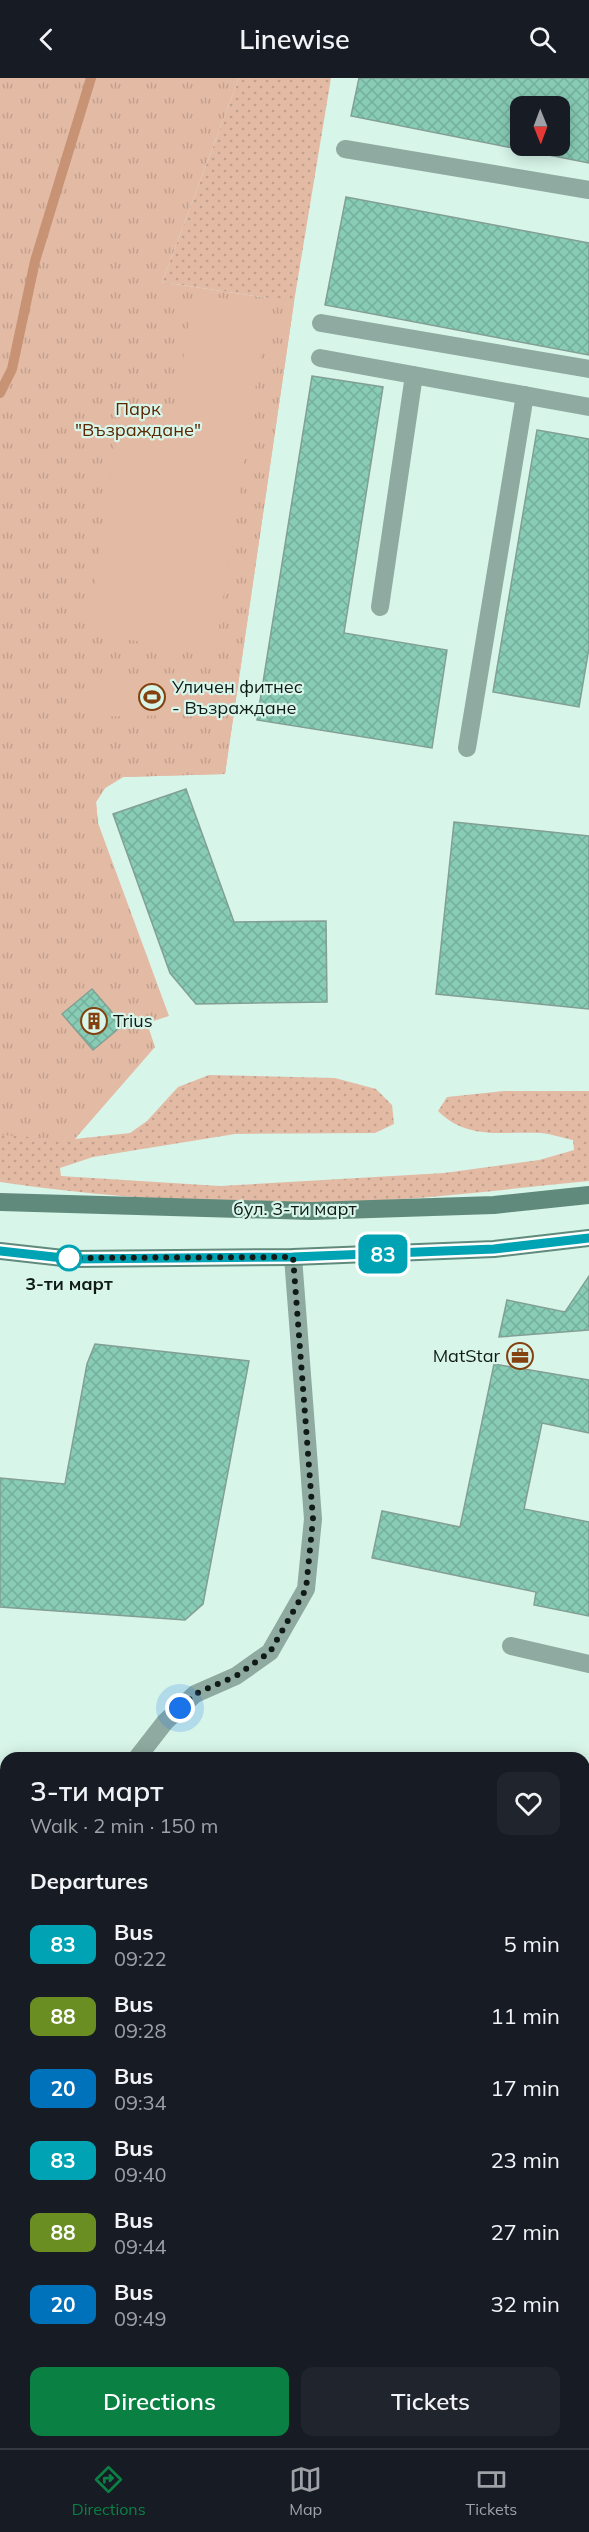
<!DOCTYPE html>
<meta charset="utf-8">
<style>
:root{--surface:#171b24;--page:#20242c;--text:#f1f3f6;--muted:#9ea1a6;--line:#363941;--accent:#0b8043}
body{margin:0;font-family:Mulish,sans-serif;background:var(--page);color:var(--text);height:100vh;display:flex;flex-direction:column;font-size:22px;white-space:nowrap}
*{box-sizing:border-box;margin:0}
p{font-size:20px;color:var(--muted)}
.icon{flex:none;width:33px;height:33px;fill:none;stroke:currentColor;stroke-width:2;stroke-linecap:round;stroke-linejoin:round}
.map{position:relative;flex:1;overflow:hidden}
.drawer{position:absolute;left:0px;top:1674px;width:590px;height:696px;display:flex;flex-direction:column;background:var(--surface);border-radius:18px 18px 0 0;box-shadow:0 3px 15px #0003}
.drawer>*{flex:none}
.badge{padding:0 12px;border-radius:9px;font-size:21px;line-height:39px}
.needle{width:39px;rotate:179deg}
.fabs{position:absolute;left:510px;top:18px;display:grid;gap:12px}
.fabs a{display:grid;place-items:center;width:60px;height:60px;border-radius:12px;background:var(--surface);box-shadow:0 3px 15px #0003;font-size:30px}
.you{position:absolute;width:30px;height:30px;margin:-15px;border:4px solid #fff;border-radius:50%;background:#1a73e8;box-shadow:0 0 0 9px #1a73e833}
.map>.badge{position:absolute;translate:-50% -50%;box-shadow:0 0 0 3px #fff}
h2{padding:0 30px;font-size:22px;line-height:54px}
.round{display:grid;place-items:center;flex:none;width:63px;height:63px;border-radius:12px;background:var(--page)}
.head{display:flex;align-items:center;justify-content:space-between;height:102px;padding:0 30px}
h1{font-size:28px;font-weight:600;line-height:45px}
.action{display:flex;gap:12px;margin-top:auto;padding:12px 30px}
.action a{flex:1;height:69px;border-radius:12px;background:var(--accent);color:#fff;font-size:24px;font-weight:600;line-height:69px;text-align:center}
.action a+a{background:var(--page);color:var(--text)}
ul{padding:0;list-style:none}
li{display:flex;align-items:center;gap:18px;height:72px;padding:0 30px}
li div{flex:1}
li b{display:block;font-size:22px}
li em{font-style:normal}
li .badge{min-width:66px;font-weight:700;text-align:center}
header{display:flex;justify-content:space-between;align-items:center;height:78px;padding:0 30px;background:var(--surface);font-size:27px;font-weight:600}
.dock{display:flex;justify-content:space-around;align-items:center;height:84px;border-top:2px solid var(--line);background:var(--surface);font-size:16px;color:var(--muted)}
.dock a{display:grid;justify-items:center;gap:3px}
.dock .current{color:var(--accent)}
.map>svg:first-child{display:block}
</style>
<header><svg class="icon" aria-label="back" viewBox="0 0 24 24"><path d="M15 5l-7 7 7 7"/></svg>Linewise<svg class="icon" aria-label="search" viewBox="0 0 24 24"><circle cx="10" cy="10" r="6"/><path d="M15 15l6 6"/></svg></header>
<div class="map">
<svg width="589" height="2370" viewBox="0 0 589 2370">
<defs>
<pattern id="grass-dots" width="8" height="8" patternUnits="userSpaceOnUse" patternTransform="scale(1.5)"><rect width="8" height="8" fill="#e3bba5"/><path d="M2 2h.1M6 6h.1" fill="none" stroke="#c2a08d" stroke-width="1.8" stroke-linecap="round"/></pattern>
<pattern id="park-tufts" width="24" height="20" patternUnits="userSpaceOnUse" patternTransform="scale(1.5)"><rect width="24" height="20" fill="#e3bba5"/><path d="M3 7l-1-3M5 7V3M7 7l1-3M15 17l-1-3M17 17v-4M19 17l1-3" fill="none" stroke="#c2a08d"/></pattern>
<pattern id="building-cross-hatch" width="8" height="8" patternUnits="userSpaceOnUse" patternTransform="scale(1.5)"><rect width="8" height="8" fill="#88ccb6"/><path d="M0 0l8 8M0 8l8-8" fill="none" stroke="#74af9c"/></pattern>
</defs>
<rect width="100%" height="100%" fill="#d8f5ea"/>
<path fill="url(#grass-dots)" d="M239,0h92l-37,224 -69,472 -102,3 -18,11 -9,14 2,21 -30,-87 200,-438 -106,-16z
M0,953l75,108 55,-6 17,-12 31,-34 31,-12 126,3 41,11 16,16 2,19 -19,9 -140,1 -142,23 -33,11 1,8 159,10 224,-13 95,-13 35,-10 -1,-10c-10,-2 -21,-6 -32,-7 -38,-2 -73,8 -103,-22l9,-14 57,-6h85v90c-83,8 -166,19 -249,21 -114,2 -228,-3 -340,-20z"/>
<path fill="url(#park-tufts)" d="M0,0h239l-77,204 132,20 -69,472 -102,3 -18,11 -9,14 2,21 71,193 -22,7 8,24 -81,93 -74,-5z"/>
<path fill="#e3bba5" d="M193,216l75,11 -53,347 -128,-18 32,-216 54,9z
M218,600l-6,36 -123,3 -1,-36z"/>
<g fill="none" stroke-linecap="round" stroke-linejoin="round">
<path stroke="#c79374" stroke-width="10" d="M0,315l12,-24 23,-108 56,-183"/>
</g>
<path fill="url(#building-cross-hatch)" stroke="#839f95" stroke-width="1.5" fill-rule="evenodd" d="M359,0h230v85l-238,-47zM520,28h40v40h-40z
M346,119l243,46v112l-264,-50z
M312,298l71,11 -39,246 103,17 -15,98 -175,-28z
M537,352l52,9v209l-10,59 -86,-15z
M186,711l48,133 92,-1 1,81 -131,2 -26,-31 -57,-159z
M454,744l135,14v173l-153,-15z
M92,911l31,36 -30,25 -31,-36z
M589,1198v54l-90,7 8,-37 58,12z
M95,1266l154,17 -46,243 -18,16 -185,-13v-129l65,6 22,-120z
M494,1286l95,16v53l-47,-10 -18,86 65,13v94l-55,-11 2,-13 -164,-34 10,-47 78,16z"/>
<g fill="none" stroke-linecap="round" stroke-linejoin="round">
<path stroke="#8faba1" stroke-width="18" d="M345,71l244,41
M321,245l268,46
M320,280l269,49
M380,529l34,-232
M467,670l58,-353"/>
<path stroke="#8faba1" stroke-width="18" d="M511,1568l78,18
M137,1680l28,-36 30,-28 41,-18 34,-24 36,-63 7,-70 -20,-262
M0,1839l6,-5
M0,1857l6,1
M584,2009l5,2
M584,2095l5,-23
M584,2187l5,-1
M508,2370l2,-6"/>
<path stroke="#608b7c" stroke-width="18" d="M0,1124l311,9 183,-6 95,-10
M0,1173l72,8 221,-2 201,-8 95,-11"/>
</g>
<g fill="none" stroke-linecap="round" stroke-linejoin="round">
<defs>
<path id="line" d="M0,1173l72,8 221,-2 201,-8 95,-11"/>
</defs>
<use href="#line" stroke="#fff" stroke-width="14"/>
<use href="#line" stroke="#00a3b4" stroke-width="9"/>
<path stroke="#101b17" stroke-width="6" stroke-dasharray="0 10.8" d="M69,1180l224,-1 20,262 -7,70 -36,63 -34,24 -41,18 -15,14"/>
</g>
<defs>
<symbol id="stadium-ring" viewBox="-11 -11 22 22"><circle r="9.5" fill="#d8f5ea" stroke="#844110" stroke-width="1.5"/><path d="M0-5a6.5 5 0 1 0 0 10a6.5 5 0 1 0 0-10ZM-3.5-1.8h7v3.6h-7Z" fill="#844110"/></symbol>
<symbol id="building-ring" viewBox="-11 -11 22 22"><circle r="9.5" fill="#d8f5ea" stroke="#844110" stroke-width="1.5"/><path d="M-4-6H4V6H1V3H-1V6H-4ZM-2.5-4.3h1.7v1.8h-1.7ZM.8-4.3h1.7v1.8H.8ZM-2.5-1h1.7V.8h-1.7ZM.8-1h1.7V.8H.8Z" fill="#844110"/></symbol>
<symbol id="office-ring" viewBox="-11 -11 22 22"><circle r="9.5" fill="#d8f5ea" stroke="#844110" stroke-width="1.5"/><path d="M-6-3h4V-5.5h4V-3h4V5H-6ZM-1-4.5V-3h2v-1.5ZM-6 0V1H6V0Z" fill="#844110"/></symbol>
</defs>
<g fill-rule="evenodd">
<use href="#stadium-ring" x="137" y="604" width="30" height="30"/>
<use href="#building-ring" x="79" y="928" width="30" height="30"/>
<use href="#office-ring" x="505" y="1263" width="30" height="30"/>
</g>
<circle fill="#fff" stroke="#00a3b4" stroke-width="3" cx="69" cy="1180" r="12"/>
<g text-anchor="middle" stroke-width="4.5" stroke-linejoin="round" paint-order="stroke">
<g font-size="18" fill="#5a2903" stroke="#d8f5ea">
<text x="138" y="337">Парк<tspan x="138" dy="21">"Възраждане"</tspan></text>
</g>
<g font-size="18" fill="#101b17" stroke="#d8f5ea" text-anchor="start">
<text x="172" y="615">Уличен фитнес<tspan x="172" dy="21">- Възраждане</tspan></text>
<text x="113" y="949">Trius</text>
<text x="500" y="1284" text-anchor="end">MatStar</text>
</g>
<g font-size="18" fill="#101b17" stroke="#d8f5ea">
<text x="295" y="1137">бул. 3-ти март</text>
</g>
<g font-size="18" font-weight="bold" fill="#101b17" stroke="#d8f5ea">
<text x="69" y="1212">3-ти март</text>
</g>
</g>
</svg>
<div class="fabs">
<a><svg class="needle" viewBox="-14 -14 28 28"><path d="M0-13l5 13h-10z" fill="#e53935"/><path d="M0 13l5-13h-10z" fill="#9ea1a6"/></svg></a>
</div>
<div class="you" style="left:180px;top:1630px"></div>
<b class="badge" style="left:383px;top:1176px;background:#00a3b4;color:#fff">83</b>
<section class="drawer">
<div class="head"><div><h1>3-ти март</h1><p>Walk · 2 min · 150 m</p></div><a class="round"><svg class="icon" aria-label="heart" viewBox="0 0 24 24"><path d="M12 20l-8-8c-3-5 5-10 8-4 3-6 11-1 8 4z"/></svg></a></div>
<h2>Departures</h2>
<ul>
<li><span class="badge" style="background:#00a3b4;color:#fff">83</span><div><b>Bus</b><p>09:22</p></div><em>5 min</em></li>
<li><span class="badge" style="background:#6b8e23;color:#fff">88</span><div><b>Bus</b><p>09:28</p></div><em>11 min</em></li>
<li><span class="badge" style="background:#0072bc;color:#fff">20</span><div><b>Bus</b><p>09:34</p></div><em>17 min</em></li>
<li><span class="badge" style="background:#00a3b4;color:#fff">83</span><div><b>Bus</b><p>09:40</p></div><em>23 min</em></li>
<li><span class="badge" style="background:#6b8e23;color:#fff">88</span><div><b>Bus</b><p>09:44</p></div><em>27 min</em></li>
<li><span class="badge" style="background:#0072bc;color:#fff">20</span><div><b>Bus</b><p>09:49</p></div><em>32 min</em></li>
</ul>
<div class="action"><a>Directions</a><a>Tickets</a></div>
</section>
</div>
<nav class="dock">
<a class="current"><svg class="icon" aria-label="directions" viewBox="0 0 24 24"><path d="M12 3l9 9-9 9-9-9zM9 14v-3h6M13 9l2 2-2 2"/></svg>Directions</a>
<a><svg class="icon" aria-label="map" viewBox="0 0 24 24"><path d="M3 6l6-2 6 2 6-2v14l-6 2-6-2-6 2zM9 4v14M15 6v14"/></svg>Map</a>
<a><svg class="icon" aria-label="tickets" viewBox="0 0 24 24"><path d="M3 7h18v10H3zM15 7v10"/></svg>Tickets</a>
</nav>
